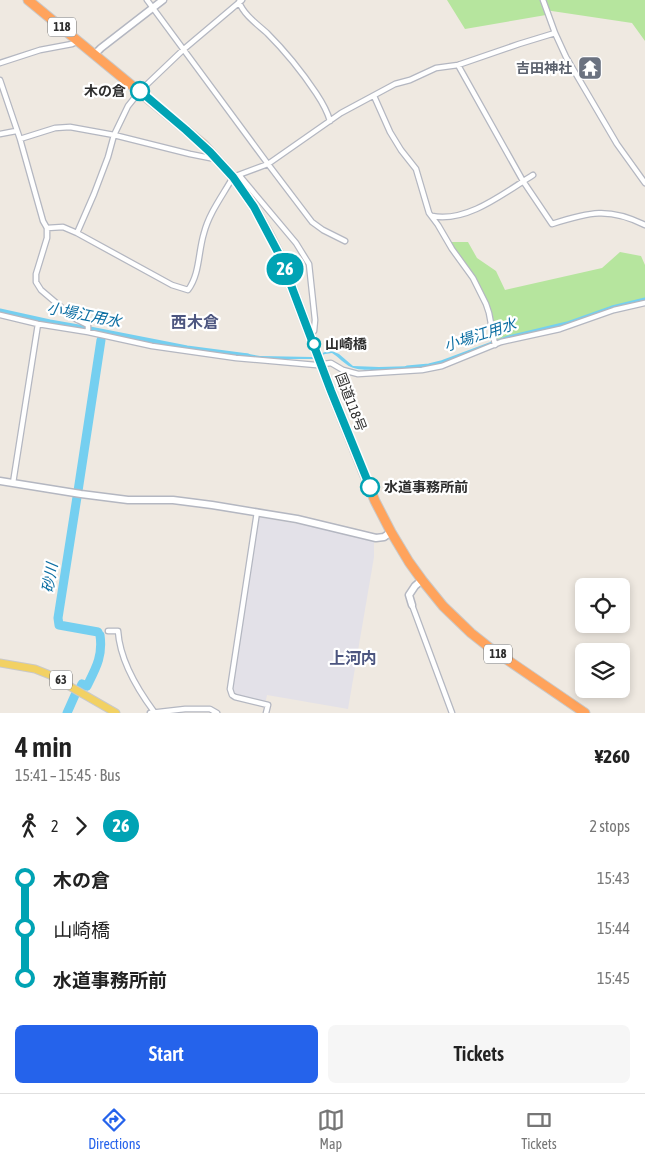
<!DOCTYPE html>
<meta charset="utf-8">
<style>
:root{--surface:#fff;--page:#f6f6f6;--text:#222;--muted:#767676;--line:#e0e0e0;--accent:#2563eb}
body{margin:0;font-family:"Asap Condensed","Noto Sans JP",sans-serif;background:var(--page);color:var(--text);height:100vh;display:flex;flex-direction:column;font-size:19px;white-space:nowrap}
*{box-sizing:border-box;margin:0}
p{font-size:16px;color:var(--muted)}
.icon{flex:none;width:28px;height:28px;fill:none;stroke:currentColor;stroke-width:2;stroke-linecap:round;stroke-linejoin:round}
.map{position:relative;height:713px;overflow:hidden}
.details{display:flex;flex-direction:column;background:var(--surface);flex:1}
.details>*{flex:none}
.badge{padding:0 10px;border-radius:16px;font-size:18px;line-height:32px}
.fabs{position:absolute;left:575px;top:578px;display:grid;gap:10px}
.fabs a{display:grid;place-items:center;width:55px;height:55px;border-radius:8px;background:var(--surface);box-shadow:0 2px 8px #0003;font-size:25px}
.map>.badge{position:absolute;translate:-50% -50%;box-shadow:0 0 0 2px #fff}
.legs{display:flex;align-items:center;gap:8px;height:55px;padding:0 15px;font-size:16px}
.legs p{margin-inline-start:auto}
.summary{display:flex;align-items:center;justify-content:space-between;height:85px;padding:0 15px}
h1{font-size:28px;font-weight:600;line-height:38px}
.action{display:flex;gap:10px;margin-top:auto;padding:10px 15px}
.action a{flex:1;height:58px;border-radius:8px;background:var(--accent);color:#fff;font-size:20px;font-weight:600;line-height:58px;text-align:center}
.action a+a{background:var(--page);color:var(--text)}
ul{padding:0 15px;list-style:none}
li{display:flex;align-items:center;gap:18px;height:50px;font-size:19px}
li i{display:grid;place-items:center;width:8px;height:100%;margin:0 6px;background:currentColor}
li i::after{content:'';width:12px;height:12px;margin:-6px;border:4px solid;border-radius:50%;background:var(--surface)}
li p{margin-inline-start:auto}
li:first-child i{background:linear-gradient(#0000 50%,currentColor 0)}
li:last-child i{background:linear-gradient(currentColor 50%,#0000 0)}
.menu{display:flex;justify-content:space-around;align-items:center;height:70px;border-top:1px solid var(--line);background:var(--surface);font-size:14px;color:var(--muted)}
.menu a{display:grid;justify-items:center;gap:2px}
.menu .on{color:var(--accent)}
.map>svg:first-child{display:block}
</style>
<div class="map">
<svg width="645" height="713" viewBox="0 0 645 713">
<rect width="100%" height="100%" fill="#efe9e1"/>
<path fill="#e3e1e8" d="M258,517l81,14 35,11v15l-26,152 -81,-14 -1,5 -3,2 -30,-9 -2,-5z"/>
<path fill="#b6e59e" d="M447,0h198v41l-13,-18 -87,-13 1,5 -81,14z
M448,242h20l9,16 19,13 9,19 97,-22 18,-16 21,4 4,9v34l-31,7 -49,18 -68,15 -8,-34 -15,-30z"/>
<path fill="#75cff0" d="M332,351l7,3 14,12 26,1 35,-1v3c-12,1 -55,3 -63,-2 -7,-3 -12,-10 -19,-14l-7,1 -12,5h-54l-17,-2 1,-4 17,3 52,1 13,-5z"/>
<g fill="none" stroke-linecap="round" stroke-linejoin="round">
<path stroke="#75cff0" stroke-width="5" d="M0,311l50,11 40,7 97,19 61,8
M407,368l22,-2 12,-3 67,-25 59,-14 45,-16 33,-8"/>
<path stroke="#75cff0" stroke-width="9" d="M78,491l23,-151
M77,497l-19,121 1,7 39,7
M80,688l2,-4 5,2c9,-18 16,-30 13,-51
M67,713l8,-18"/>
<defs>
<path id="street" d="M147,0l121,164 44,58 11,8 22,11
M543,0l12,33 11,24 51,87 28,39
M239,2c5,13 18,22 28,31 19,19 35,39 49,60 6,9 11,17 14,28
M0,63l40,-13 32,-6 6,-3
M458,65l65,116 29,43c37,-12 57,-17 93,1
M0,80l20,59 23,82 4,7v10l-11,36v8l5,8 33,28 14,7v7
M374,96l16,36 11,18 15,19 13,44 9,12 14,24 21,29 13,26 3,9 6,32
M0,134l16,-3
M20,139l35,-11 15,-1 44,8 76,19 25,5
M239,175l57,68 13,21 6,56 -1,11 -3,4
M432,216c35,7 72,-23 101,-41
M47,228l16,-1 14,6 95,52 16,5c12,-16 10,-38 16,-57 5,-20 19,-38 29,-56l35,-13 73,-51 54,-29 15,-4 26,-12 22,-3 61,-21 36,-11
M77,233l17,-39 14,-37 6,-22 14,-29 12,-15 44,-42 58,-49
M0,315l38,9 50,8 64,14 84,12 80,7 15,-2 12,7 15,4 64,-4 20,-4 59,-24 59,-13 54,-19 31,-7
M13,483l25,-159
M257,512l-27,177 2,6 3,2 33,8 -2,8
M412,605l40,108
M108,631h10c2,30 19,58 37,82
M150,713l35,-4h25l7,4"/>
<path id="secondary" d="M95,54l6,-6 62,-48
M0,481l81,13 47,6h45l39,5 85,14 79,19 8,-1 7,-5
M412,605l-3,-10 6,-9 7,-6"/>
<path id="primary" d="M0,663l35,6 15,6 66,38"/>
<path id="highway" d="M28,0l158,130 17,14 30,33 21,30 16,29 10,20 51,135 44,110 16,31 18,30 13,18 21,26 28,27 19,15 95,65"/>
</defs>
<use href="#street" stroke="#b4b7c1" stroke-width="7"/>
<use href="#secondary" stroke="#b4b7c1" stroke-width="9"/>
<use href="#primary" stroke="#c9c9c9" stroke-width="9"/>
<use href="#highway" stroke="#c9c9c9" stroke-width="11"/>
<use href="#street" stroke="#fff" stroke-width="4.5"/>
<use href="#secondary" stroke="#fff" stroke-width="6"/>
<use href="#primary" stroke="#f2d163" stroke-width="7"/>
<use href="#highway" stroke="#ffa35c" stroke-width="9"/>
</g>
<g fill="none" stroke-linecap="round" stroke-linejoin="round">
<defs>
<path id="line-1" d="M140,91l46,39 24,22 23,25 21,30 26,49 51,135 39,96"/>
</defs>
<use href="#line-1" stroke="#fff" stroke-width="11"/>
<use href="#line-1" stroke="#00a3b4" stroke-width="8"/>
</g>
<defs>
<symbol id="temple-square" viewBox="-11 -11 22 22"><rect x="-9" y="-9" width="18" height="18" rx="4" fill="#6b7280" stroke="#fff"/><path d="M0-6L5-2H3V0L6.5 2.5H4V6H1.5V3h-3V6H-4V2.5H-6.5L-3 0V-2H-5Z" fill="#fff"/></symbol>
</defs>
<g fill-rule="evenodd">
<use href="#temple-square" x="576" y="54" width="28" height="28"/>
</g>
<g fill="#fff" stroke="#00a3b4" stroke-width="2.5">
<circle cx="140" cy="91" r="9"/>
<circle cx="314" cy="344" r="6"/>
<circle cx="370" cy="487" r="9"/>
</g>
<g text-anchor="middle" stroke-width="4.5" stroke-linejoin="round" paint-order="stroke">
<g fill="#fff" stroke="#6d6d6d" stroke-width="1">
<rect x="48" y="17.5" width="28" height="19" rx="4"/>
<rect x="484" y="644.5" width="28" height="19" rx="4"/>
<rect x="50" y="670.5" width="22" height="19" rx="4"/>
</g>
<g font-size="12" font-weight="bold" fill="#2e2e2e">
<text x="62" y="31">118</text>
<text x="498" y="658">118</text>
<text x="61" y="684">63</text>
</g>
<g font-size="14" font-weight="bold" fill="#5b616d" stroke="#fff" text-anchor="end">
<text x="572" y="73">吉田神社</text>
</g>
<g font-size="14" font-weight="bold" fill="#2e2e2e" stroke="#fff" text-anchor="start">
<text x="126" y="96" text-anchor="end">木の倉</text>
<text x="325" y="349">山崎橋</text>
<text x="384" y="492">水道事務所前</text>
</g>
<g font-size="14" fill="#2e2e2e" stroke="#fff">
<text transform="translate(351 402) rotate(69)" y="5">国道118号</text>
</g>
<g font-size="15" font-style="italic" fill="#0d6fa3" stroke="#fff">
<text transform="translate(84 315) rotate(11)" y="5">小場江用水</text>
<text transform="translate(480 335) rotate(-18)" y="5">小場江用水</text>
<text transform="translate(50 578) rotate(-81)" y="5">砂川</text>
</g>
<g font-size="16" font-weight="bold" fill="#4d5680" stroke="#fff">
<text x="195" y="328">西木倉</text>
<text x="353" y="664">上河内</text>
</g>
</g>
</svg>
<div class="fabs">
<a><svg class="icon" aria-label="locate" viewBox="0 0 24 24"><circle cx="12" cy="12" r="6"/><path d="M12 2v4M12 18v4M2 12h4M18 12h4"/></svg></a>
<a><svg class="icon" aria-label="layers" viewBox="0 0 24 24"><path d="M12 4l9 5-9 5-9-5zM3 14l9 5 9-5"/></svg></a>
</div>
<b class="badge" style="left:285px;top:269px;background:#00a3b4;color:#fff">26</b>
</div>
<section class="details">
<div class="summary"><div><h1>4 min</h1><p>15:41 – 15:45 · Bus</p></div><b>¥260</b></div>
<div class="legs"><svg class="icon" aria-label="walk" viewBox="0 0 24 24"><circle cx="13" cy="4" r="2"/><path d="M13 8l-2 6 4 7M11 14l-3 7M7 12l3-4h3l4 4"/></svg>2<svg class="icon" aria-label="forward" viewBox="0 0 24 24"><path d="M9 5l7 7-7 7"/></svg><b class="badge" style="background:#00a3b4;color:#fff">26</b><p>2 stops</p></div>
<ul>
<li><i style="color:#00a3b4"></i><b>木の倉</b><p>15:43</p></li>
<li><i style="color:#00a3b4"></i><span>山崎橋</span><p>15:44</p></li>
<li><i style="color:#00a3b4"></i><b>水道事務所前</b><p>15:45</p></li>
</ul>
<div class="action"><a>Start</a><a>Tickets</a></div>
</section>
<nav class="menu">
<a class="on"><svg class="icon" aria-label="directions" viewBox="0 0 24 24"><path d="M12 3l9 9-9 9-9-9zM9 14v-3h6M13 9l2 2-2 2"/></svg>Directions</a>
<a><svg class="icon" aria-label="map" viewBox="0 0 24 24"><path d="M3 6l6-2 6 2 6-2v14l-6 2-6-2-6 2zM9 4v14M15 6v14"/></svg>Map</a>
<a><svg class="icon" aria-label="tickets" viewBox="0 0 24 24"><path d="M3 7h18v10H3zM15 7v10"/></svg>Tickets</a>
</nav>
